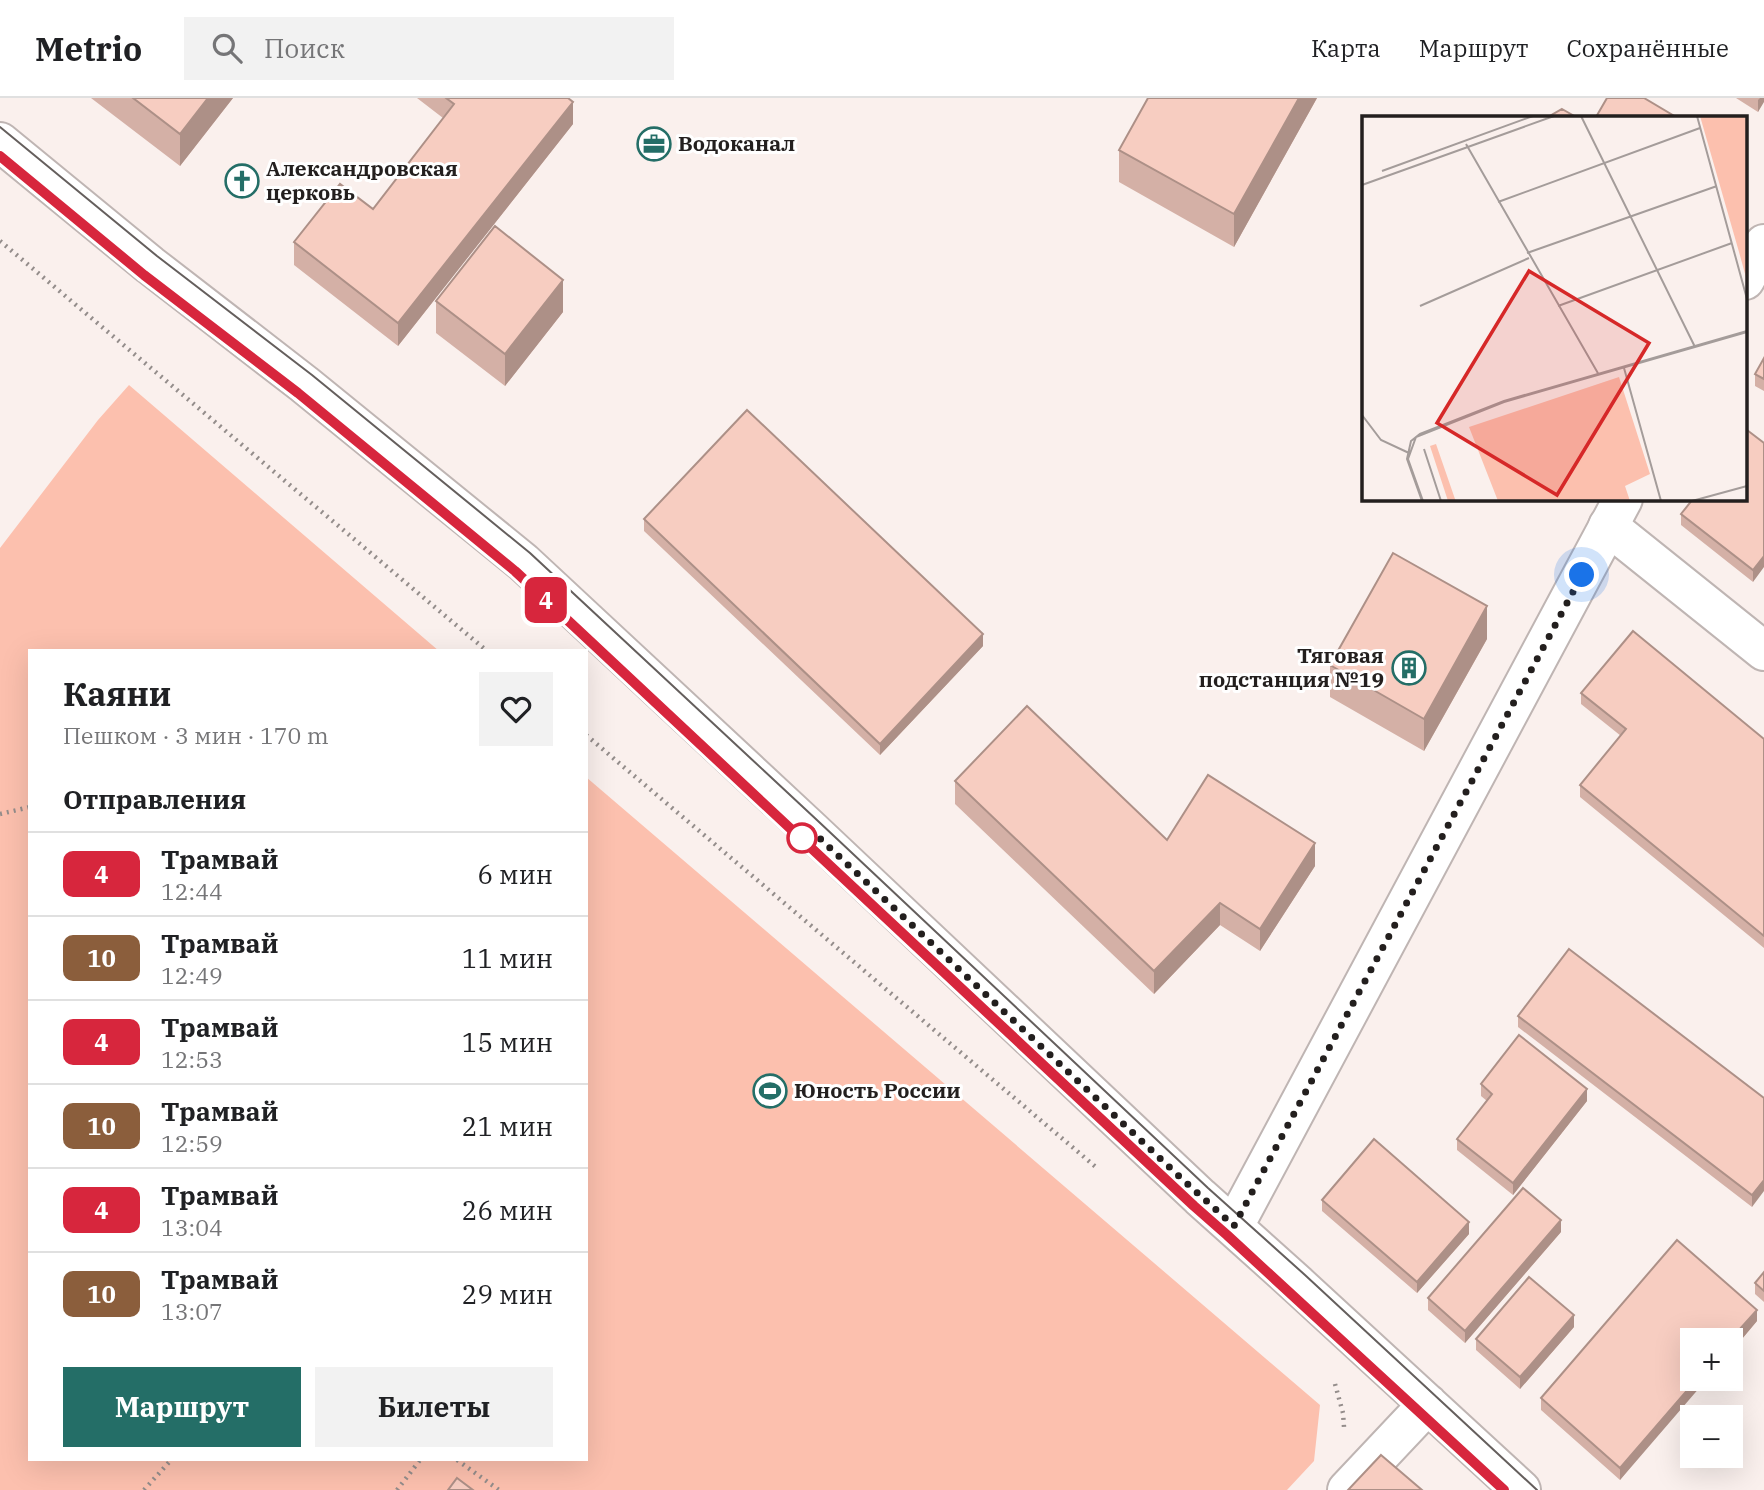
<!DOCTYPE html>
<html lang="ru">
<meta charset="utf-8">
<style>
:root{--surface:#fff;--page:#f2f2f2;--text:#202124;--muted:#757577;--line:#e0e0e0;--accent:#246e67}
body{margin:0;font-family:"IBM Plex Serif",serif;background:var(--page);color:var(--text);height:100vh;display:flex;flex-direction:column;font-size:26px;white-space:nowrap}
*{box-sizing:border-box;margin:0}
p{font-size:23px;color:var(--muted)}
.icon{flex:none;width:38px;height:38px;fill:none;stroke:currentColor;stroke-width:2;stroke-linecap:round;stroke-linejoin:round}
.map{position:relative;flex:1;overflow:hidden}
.panel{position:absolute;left:28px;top:551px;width:560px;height:812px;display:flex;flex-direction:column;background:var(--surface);border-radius:0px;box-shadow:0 7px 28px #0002}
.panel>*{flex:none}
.badge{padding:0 14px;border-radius:10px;font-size:24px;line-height:46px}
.tools{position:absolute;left:1680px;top:1230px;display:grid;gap:14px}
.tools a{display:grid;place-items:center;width:63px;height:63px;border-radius:0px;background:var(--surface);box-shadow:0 7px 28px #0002;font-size:35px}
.you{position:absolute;width:35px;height:35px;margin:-18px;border:5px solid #fff;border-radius:50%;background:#1a73e8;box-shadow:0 0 0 10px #1a73e833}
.map>.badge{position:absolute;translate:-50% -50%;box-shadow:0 0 0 4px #fff}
h2{padding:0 35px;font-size:26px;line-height:63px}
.round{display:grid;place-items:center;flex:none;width:74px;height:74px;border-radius:0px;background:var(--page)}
.overview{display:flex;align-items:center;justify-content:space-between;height:119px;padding:0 35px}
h1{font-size:33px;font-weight:700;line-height:52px}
.action{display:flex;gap:14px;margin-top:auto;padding:14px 35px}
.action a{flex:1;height:80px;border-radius:0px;background:var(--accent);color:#fff;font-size:28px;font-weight:700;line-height:80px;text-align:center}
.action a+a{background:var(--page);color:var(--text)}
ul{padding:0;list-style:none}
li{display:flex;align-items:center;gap:21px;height:84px;padding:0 35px;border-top:2px solid var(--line)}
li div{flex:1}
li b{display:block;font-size:26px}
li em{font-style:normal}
li .badge{min-width:77px;font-weight:700;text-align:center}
header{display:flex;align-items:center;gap:42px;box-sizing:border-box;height:98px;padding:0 35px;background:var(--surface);border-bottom:2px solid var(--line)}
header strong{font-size:33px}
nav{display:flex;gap:38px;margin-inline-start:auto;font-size:24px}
.search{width:490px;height:63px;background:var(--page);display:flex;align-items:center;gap:18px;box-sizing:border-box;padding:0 24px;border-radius:0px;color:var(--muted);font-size:26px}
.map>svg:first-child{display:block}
</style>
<header>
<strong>Metrio</strong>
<div class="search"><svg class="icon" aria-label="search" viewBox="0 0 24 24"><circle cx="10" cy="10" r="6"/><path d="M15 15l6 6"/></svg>Поиск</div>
<nav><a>Карта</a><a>Маршрут</a><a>Сохранённые</a></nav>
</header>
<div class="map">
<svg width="1764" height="1392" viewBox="0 0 1764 1392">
<rect width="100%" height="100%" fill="#faf0ed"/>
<path fill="#fcc0ae" d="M129,287l310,266h-409v809h556v-683l734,628 -6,56 -27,29h-1287v-942l98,-128z"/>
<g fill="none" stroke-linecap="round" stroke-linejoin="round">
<defs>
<path id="minor" d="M1608,428l156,125"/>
<path id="tertiary" d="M0,44l150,123 154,119 219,178 288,268 389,367 97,87 224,206
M1745,182l19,-36
M1234,1128l389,-727
M1347,1392l81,-86"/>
</defs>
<use href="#minor" stroke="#bfb5b3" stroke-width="42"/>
<use href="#tertiary" stroke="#bfb5b3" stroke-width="42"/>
<path stroke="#948d8b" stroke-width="4.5" stroke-dasharray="2 5" stroke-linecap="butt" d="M0,143l487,410
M586,637l511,433
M0,716l30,-7
M1335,1286l8,29 1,14
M457,1362l42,30
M144,1392l27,-30
M397,1392l23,-30"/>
<use href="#minor" stroke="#fff" stroke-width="38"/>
<use href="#tertiary" stroke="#fff" stroke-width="38"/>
<path stroke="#655f5d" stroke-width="2" d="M0,29l157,129 155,119 218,178 288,268 390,367 97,87 232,215
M0,58l144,119 154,118 217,178 679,635 310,284"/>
</g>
<path fill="#d4b0a6" d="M91,0h142l-53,68z
M417,0h151l5,26 -175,222 -104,-81v-23l79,-33 70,-91z
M1148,0h169l-83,149 -115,-65v-32z
M1736,0h28l-6,14z
M436,203l127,11 -58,74 -69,-53z
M1764,260v33l-9,-5v-12z
M1764,345l-11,139 -72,-57v-11z
M644,421l339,127 -103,109 -236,-224z
M1487,541l-63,112 -94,-54v-32z
M1581,595l183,46v209l-184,-151v-12l41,-49 -40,-32z
M955,683l212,59 148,26 -55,85 -40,-26 -66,69 -199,-190z
M1518,918l246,82 -12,109 -234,-180z
M1481,986l106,17 -74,94 -56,-45v-11l30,-38 -6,-5z
M1322,1102l147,34 -52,59 -95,-82z
M1561,1134l-96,111 -37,-33v-12z
M1764,1174v30l-9,-8v-11z
M1757,1223l-26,31v-12l-111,140 -79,-70v-12z
M1574,1229l-54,62 -44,-39v-11z"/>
<path fill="#ad9087" d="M208,0h25l-53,68v-32z
M1299,0h18l-83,149v-33z
M1760,0h4v4l-6,10v-12z
M573,4v22l-175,222v-23z
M563,182v32l-58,74v-32z
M1764,458v11l-11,15v-12z
M1487,508v33l-63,112v-32z
M983,536v12l-103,109v-11z
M1315,745v23l-55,85v-22z
M1220,805v22l-66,69v-23z
M1587,991v12l-74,94v-12z
M1764,1082v11l-12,16v-12z
M1561,1122v12l-96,111v-12z
M1469,1124v12l-52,59v-11z
M1757,1212v11l-26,31v-12z
M1574,1217v12l-54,62v-12z
M1697,1281h10l-87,101v-12z"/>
<path fill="#f7cdc1" stroke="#ad9087" stroke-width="2" d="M133,0h75l-28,36z
M446,0h122l5,4 -175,221 -104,-81 46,-58 33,25 81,-105z
M1148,0h151l-65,116 -115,-64z
M1607,0h37l32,19h-80z
M1562,11l14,8h-28z
M495,128l68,54 -58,74 -69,-53z
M1764,260v21l-9,-5z
M747,312l236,224 -103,110 -236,-225z
M1747,332l17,13v113l-11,14 -72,-56 12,-15h52v-66z
M1393,455l94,53 -63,113 -94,-54z
M1633,533l131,108v197l-184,-151 46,-56 -45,-36z
M1027,608l140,134 41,-65 107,68 -55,86 -40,-26 -66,68 -199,-190z
M1569,851l195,149v82l-12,15 -234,-179z
M1519,937l68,54 -74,94 -56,-44 35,-45 -11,-10z
M1374,1041l95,83 -52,60 -95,-82z
M1523,1090l38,32 -96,111 -37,-33z
M1677,1142l80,70 -27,30h-38v39h5l-77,89 -79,-70z
M1764,1174v19l-9,-8z
M1529,1179l45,38 -54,62 -44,-38z
M1381,1357l41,35h-74z
M457,1380l16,12h-25z"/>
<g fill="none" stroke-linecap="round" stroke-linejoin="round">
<defs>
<path id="line" d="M0,58l144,119 154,118 217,178 679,635 33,29 277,255"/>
</defs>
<use href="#line" stroke="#fff" stroke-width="16"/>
<use href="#line" stroke="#d7263d" stroke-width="10"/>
<path stroke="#231f1e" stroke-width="7" stroke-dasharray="0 12.6" d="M802,740l9,-8 370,348 53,48 348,-651"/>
</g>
<defs>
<symbol id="office-ring" viewBox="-11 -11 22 22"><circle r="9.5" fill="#fff" stroke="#246e67" stroke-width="1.5"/><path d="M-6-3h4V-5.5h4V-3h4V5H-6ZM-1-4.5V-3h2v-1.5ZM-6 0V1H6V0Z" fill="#246e67"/></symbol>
<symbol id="church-ring" viewBox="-11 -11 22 22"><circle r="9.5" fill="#fff" stroke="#246e67" stroke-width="1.5"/><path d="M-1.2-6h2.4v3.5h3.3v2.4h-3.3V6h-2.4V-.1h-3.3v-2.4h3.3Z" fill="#246e67"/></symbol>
<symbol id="building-ring" viewBox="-11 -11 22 22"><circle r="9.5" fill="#fff" stroke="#246e67" stroke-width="1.5"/><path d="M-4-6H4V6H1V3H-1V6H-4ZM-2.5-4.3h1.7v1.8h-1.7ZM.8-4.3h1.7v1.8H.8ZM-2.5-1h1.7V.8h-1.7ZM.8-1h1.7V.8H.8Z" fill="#246e67"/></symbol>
<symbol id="stadium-ring" viewBox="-11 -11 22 22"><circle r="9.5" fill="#fff" stroke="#246e67" stroke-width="1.5"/><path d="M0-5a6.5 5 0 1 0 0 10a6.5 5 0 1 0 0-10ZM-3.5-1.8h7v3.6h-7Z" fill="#246e67"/></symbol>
</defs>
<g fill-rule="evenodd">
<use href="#office-ring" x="635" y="27" width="38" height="38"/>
<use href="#church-ring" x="223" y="64" width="38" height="38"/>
<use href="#building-ring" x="1390" y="551" width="38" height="38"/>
<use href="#stadium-ring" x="751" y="974" width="38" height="38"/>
</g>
<circle fill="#fff" stroke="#d7263d" stroke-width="3.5" cx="802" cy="740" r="14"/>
<g text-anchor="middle" stroke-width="6" stroke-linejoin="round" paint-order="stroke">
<g font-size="21" font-weight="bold" fill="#231f1e" stroke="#fff" text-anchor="start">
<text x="678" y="53">Водоканал</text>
<text x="266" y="78">Александровская<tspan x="266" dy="24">церковь</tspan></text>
<text x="1384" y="565" text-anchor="end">Тяговая<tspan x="1384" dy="24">подстанция №19</tspan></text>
<text x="794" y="1000">Юность России</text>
</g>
</g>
<g transform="translate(1362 18)">
<rect width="385" height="385" fill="#faf0ed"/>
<path d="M338,0h47v165l-8,-29zM257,261l31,97 -25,12 5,15h-132l-29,-74zM74,328l19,55 1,2h-8l-18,-55z" fill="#fcc0ae"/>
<path fill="none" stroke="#a49c9a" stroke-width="2" d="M219,0l114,231M335,0l50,183M104,28l133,231M20,55l151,-55M0,69l192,-69M136,86l202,-74M165,137l190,-67M58,190l109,-48M196,190l174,-63M262,252l37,133M0,299l19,25 28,13M62,333l17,52M60,385l-15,-42 4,-18 9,-7 84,-33 243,-70M61,385l-15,-42 8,-22 88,-35 243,-70M330,385l55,-15"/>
<path fill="#d62828" fill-opacity="0.15" stroke="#d62828" stroke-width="3.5" d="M167,155l120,72 -92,152 -120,-72z"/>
<rect width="385" height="385" fill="none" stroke="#231f1e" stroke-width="3.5"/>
</g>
</svg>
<div class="tools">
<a>+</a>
<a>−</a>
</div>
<div class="you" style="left:1582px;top:477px"></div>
<b class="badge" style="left:546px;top:502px;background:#d7263d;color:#fff">4</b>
<section class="panel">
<div class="overview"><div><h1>Каяни</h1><p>Пешком · 3 мин · 170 m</p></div><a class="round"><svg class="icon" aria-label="heart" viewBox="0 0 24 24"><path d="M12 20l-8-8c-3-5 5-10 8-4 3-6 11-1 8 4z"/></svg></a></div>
<h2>Отправления</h2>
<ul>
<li><span class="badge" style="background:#d7263d;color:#fff">4</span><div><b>Трамвай</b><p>12:44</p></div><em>6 мин</em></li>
<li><span class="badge" style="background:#8b5e3c;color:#fff">10</span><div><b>Трамвай</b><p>12:49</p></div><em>11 мин</em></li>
<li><span class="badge" style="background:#d7263d;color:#fff">4</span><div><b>Трамвай</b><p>12:53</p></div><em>15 мин</em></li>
<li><span class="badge" style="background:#8b5e3c;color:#fff">10</span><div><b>Трамвай</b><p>12:59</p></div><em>21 мин</em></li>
<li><span class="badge" style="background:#d7263d;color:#fff">4</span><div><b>Трамвай</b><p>13:04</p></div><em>26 мин</em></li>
<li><span class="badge" style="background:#8b5e3c;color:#fff">10</span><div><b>Трамвай</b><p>13:07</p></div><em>29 мин</em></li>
</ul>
<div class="action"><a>Маршрут</a><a>Билеты</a></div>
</section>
</div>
